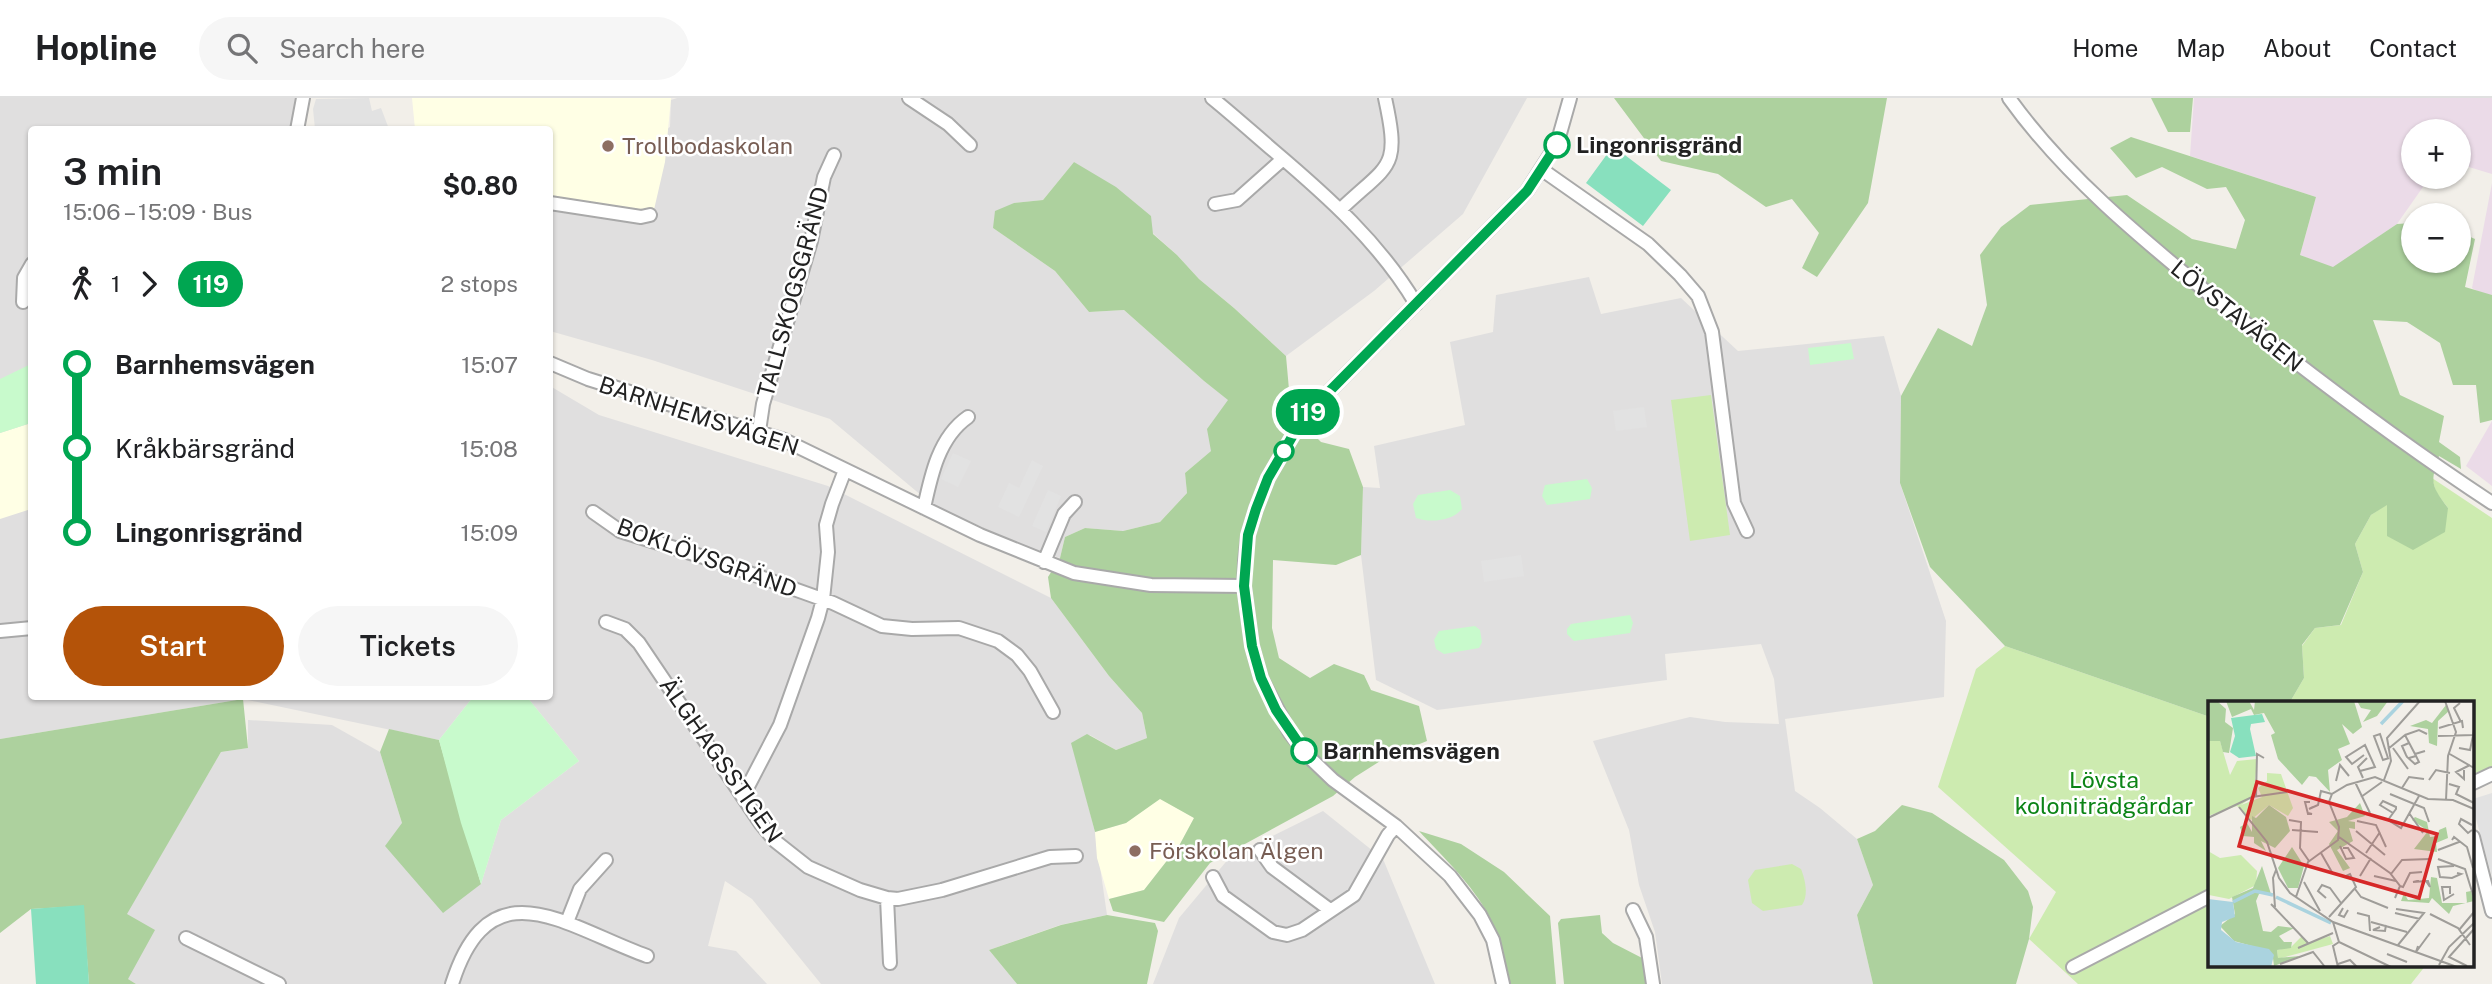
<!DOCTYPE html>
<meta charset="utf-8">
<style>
:root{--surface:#fff;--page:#f6f6f6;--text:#202124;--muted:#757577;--line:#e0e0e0;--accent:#b45309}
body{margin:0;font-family:"Public Sans",sans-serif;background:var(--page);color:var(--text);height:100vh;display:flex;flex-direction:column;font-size:26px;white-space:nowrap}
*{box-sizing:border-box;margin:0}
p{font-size:23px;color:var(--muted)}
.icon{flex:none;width:38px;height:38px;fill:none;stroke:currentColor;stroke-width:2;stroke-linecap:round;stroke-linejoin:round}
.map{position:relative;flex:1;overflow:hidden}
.side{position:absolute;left:28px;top:28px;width:525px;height:574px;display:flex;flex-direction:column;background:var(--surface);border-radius:7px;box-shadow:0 2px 5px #0004}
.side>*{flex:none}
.badge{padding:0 14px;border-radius:23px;font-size:24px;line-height:46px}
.buttons{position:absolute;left:2401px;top:21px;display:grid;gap:14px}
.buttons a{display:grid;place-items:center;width:70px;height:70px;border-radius:50%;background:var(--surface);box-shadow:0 2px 5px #0004;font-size:35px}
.map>.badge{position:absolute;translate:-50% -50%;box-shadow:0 0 0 4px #fff}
.legs{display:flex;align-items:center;gap:10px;height:77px;padding:0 35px;font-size:23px}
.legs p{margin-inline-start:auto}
.headline{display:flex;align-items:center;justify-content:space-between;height:119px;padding:0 35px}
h1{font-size:38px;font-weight:600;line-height:52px}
.primary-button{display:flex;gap:14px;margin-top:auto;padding:14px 35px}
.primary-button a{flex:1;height:80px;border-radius:42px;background:var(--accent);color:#fff;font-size:28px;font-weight:600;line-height:80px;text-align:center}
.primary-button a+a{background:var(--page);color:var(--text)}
ul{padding:0 35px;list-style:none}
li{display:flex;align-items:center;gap:24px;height:84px;font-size:26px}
li i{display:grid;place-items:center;width:10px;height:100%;margin:0 9px;background:currentColor}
li i::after{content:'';width:18px;height:18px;margin:-9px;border:5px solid;border-radius:50%;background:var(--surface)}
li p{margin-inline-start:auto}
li:first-child i{background:linear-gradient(#0000 50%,currentColor 0)}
li:last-child i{background:linear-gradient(currentColor 50%,#0000 0)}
header{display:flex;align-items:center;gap:42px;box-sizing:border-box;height:98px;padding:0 35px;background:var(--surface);border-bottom:2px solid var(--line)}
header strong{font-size:33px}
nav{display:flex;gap:38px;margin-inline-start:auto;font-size:24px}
.search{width:490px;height:63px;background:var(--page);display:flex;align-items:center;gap:18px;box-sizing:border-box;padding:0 24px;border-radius:38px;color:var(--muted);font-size:26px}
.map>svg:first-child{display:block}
</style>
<header>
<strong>Hopline</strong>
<div class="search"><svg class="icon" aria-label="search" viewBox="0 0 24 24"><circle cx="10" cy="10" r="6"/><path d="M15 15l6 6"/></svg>Search here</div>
<nav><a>Home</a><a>Map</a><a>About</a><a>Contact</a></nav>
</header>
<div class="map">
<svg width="2492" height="886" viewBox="0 0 2492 886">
<rect width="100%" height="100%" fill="#f2efe9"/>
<path fill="#e0dfdf" d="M0,0h297l-6,28 2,3 -261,1v566l441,1 -34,43 -196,-41 -243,40z
M677,0h850l-64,116 -89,77 -88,65 -52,-48 -35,-29 -22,-24 -103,-93 -31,38 -29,3 -21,25 62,43 34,41 35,-2 80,71 25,19 -18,51 -26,22 2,20 -27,29 -37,9 -38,-3 -20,9 -5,21 -26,-8 -100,-44 -104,-87 -178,-59 -102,-29v-130l120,-74 1,-27z
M1589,179l12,37 80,-16 57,53 146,-15 17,60 -1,87 46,138 -2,76 -159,22 10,72 25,17 37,31 16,46 -16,30 16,69h-211l-7,-52 -16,-47 -10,-55 -36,-89 97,-24 35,5 54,2 -5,-45 -13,-35 -96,10 2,26 -230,30 -61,-30 -15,-125 2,-68 17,1 -6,-42 91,-21 -15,-83 43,-10 3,-37z
M550,288l49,29 229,71 223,112 58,78 33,37 5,25 -31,12 -26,-15 -18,8 23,89 12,83 -47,10 -71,25 28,34h-196l-69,-85 -27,-18 -17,65 28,5 31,33h-631l-8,-5 -2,-65 95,-162 27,-4v-28l84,5 48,27 22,71 79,61 20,-64 78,-59 -52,-64 23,-1z
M1323,713l60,48 52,125h-282l26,-66 51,-61z"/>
<path fill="#ebdbe8" d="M2194,0h298v76l-33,-10v-33h-46v46h17l-33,47 -64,44 -33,-13 16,-58 -126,-41z
M2492,85v117l-20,-12z
M2492,323v65l-26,-20z"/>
<path fill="#ffffe5" d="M412,0h259l-6,64 -12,52 -103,-13v-71l-135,-1z
M31,325v86l-31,10v-86z
M1160,700l34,20 -14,26 -36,46 -35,9 -12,-41 -2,-26 31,-9z"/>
<path fill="#cdebb0" d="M1711,297l19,140 -40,6 -19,-141z
M2432,380l60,40v249l-19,7v-72h-183l14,-24 -2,-32 13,-18 26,-3 22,-53 -8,-28 16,-29 16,-11 61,4 -12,-16z
M2005,548l205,71v248h216l-15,19h-333l-49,-45 27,-47 -118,-105 38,-118z
M1792,766l9,5c4,10 8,26 1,36l-39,6 -11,-8 -4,-23 7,-10z"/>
<path fill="#add19e" d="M1614,0h273l-19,105 -51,74 -15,-9 17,-35 -27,-34 -26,8 -48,-33 -57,-13z
M2151,0h42l-3,34h-22z
M2131,39l185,60 -16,58 33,12 64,-43 16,-1v38h46v-29l16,7 -10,48 27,8v125l-12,3 -4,-38h-23l-13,-42 -33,-21 -34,-2 27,75 44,21 -5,26 21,15 1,12 -22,-13c-9,27 -8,29 9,52l-3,24 -32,18 -26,-14v-31l-16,10 -16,29 8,28 -23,53 -25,3 -13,17 2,33 -14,24h-80v15l-205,-71 -75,-79 -30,-84 1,-87 37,-68 34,18 15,-41 -7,-50 21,-28 29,-22 97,-10 65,44 44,10 9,-29 -19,-33 -19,2 -45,-22 -26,11 -26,-30z
M1074,64l42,25 35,29 2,18 24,21 22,24 35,29 52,48 5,56 30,30 28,7 14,38 -2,68 -25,10 -63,-5 -1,68 7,30 31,20 24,-14 30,11 7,15 48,16 8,35 -42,17 -30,19 -22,19 -123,67 -46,59 -51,-11 -4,-12 35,-9 36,-46 14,-26 -34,-19 -34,24 -31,9 -24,-89 16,-9 29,16 31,-12 -5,-25 -33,-37 -58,-78 -3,-21 12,-19 5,-21 20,-9 38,3 37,-9 27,-29 -2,-20 26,-22 -4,-22 21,-29 -24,-19 -80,-71 -35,2 -34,-41 -62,-43 2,-17 19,-8 29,-3z
M243,601l5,49 -27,4 -94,162 28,16 -27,49 8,5h-47l-6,-78 -52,3 -31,24v-194z
M389,631l50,11 42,144 -38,29 -58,-67 17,-23 -22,-71z
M1902,707l30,8 72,47 24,31 5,16 -4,32 -13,45h-143l-16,-69 16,-30 -16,-46 18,-8z
M1419,733l42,13 43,28 46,44 6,68h-47c-5,-23 -9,-47 -20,-68 -17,-32 -46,-59 -70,-85z
M1107,817l48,8 3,8 -11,53h-130l-28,-34 72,-25z
M1600,817l2,18 11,10 31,16 3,25h-83l-6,-61 3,-4z"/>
<path fill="#c8facc" d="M1851,245l3,16 -44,6 -2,-17z
M31,266v59l-31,10v-54z
M1587,381l5,9 -2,11 -43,6 -5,-9 3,-11z
M1450,392l10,6 2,13c-10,12 -31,14 -46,9l-3,-14 5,-9z
M1630,517l3,8 -3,10 -56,8 -7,-7v-5l4,-5z
M1475,528l5,4 2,12 -3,6 -35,6 -8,-5 -2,-9 5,-9z
M473,599h54l52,64 -78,59 -20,64 -20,-61 -22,-83z"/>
<path fill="#88e0be" d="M1613,48l58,44 -28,36 -57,-43z
M84,807l5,79h-53l-5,-75z"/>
<path fill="#e2e2e2" d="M369,0l3,13 9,-3 8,21h-74l-2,-20 3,-10z
M1644,309l3,20 -31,4 -3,-20z
M953,355l18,8 -13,26 -17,-8z
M1032,362l11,6 -24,51 -21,-10 11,-24 10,5z
M1048,392l13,6 -15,36 -14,-6z
M1521,457l3,21 -40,6 -3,-21z
M2492,695v84l-19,-69v-9z"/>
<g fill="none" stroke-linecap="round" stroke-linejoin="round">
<defs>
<path id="minor" d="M909,0l39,26 22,21
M1212,0c21,17 41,35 62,53 53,45 106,92 142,153
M2009,0c55,77 132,140 205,200 90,72 182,142 278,205
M297,32l6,-32
M1541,71l107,75 32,31 18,21 14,36 22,171 13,28
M550,105l91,14 9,-2
M1215,106l22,-4 46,-41
M1340,112c49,-47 61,-39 45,-112
M23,204l1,-24 8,-14
M550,265l38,16 196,61 196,95 94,38 77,12 93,1
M759,333l4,-27 48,-163 13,-64 10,-22
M924,410c7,-33 15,-71 44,-91
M593,414l27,19 93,29 120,43 49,23 30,3 47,-1 39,13 19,14 13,16 23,41
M1044,464l20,-48 11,-12
M606,524l19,7 14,14 122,181 14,17 33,26 52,23 27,8 11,1 44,-9 108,-33 26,-1
M0,533l32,-3
M2473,685l19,-9
M743,698l37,-71 38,-107 5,-19 5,-47 -2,-27 6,-21 13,-34
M2473,739l19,74
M1260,752l12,17 58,43
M1213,779l10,19 50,36 14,3 15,-5 52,-35 34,-60 8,-9
M887,800l3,65
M1633,812l13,27 7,47
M567,824l13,-33 26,-29
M186,840l93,46
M2073,869l137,-71
M452,886c38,-121 114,-57 195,-28
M1503,886l-10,-44 -13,-25 -30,-39 -54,-50 -63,-46 -24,-23 -19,-24 -29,-55 -9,-32 -8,-60 1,-25 3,-26 8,-26 12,-31 35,-60 224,-227 30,-47 13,-46"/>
</defs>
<use href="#minor" stroke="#a9a9a9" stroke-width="16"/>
<use href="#minor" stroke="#fff" stroke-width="12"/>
</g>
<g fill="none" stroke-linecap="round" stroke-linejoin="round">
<defs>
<path id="line-1" d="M1304,653l-28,-41 -15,-32 -9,-32 -8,-60 4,-51 8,-26 12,-31 35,-60 224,-227 30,-46"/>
</defs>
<use href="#line-1" stroke="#fff" stroke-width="16"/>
<use href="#line-1" stroke="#00a651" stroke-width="10"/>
</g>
<g fill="#fff" stroke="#00a651" stroke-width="3.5">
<circle cx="1557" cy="47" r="12"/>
<circle cx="1284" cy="353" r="9"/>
<circle cx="1304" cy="653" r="12"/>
</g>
<g fill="#8d6e63" stroke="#fff" stroke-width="2.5">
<circle cx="608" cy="48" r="7"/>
<circle cx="1135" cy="753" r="7"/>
</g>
<g text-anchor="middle" stroke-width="5" stroke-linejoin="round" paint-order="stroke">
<g font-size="23" font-weight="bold" fill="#222" stroke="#fff" text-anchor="start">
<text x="1576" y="55">Lingonrisgränd</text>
<text x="1323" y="661">Barnhemsvägen</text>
</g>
<g font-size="23" fill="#785e54" stroke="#fff" text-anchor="start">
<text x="622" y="56">Trollbodaskolan</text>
<text x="1149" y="761">Förskolan Älgen</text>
</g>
<g font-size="23" fill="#222" stroke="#fff">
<text transform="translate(793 194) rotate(-75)" y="8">TALLSKOGSGRÄND</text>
<text transform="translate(2237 218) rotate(39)" y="8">LÖVSTAVÄGEN</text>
<text transform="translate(699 318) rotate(18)" y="8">BARNHEMSVÄGEN</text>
<text transform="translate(707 460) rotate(20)" y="8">BOKLÖVSGRÄND</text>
<text transform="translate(721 662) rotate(55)" y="8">ÄLGHAGSSTIGEN</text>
</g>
<g font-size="23" fill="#0c8416" stroke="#fff">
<text x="2104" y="690">Lövsta<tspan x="2104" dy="26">koloniträdgårdar</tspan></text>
</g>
</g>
<g transform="translate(2208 603)">
<rect width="266" height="266" fill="#f2efe9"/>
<path d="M0,40h12l10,34 7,-14 20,-2 -3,37 -13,9 21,-8 -4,-9 9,-7v-8l14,1 12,34 -5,8 -19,-11 -18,15 -14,-14 -29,10zM0,150l12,7 21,-3 16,16 -1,14 -27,14 -20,-4zM94,235l6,7 22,-7 3,8 -55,15 -1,-9 14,-3z" fill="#cdebb0"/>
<path d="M0,0h9l9,8 -1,13 8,6 -4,25 -6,-1 -3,-11h-12zM18,0h23l5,9 1,-9h99l8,26 -9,7 -11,-10 8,20 -12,5 4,11 -14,10 2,22 -14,-15 -7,-1 -7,9 -24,-26 -7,-24 4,-2 -11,-20 -10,2 -3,-6 -19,8zM149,0l6,1 25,-1 -11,15 -14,6 8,-12 -10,-2zM238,4l3,6 -11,10 -1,25 -8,-3 -1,-14 -18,-3 16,-6 6,3zM152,102l5,13 -17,5 7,1v7l-6,-1 4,13 -16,9 13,18 -7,3 -14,-27 9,-13 -9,-9 18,-5zM61,104l17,12 4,14 -15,17 -14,-7 5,10 -12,-8v-6l-11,-1 -3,-9 7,-4 5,9v-16l4,2zM207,116l12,5 3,15 8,-1 1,-6 7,-3 2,11 -12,5 1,9 -23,-3 14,-18 -16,-11zM84,146l12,19 -6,22h-10l-10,-20zM54,165l9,28h-12l-3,7 7,30 8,1 7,-6 16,2 -15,8 5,6h8l-1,6 -14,2 1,8 22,-2 -26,10 -1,-8 -14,-10 -25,-7 -14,-15 15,-12 -3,-17 21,-9zM223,176l6,1 5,25h25l-1,-11 5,-1 3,10 -21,5 -4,8 -17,-16 -3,5 -28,-2 3,-8 4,7 21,-2z" fill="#add19e"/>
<path d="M54,13l3,8 -14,2 -1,5 6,27 -17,2 -9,-6 5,-16 -4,-18z" fill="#88e0be"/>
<path d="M0,198l25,3 2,15 -13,5 -1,8 15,12 33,7 5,6 -3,12h-63z" fill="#aad3df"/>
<path fill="none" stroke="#aad3df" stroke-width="3.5" d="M173,23l22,-23M68,196l55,26M25,201l22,-11 18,4"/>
<path fill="none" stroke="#9f9d99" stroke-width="2" d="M237,0l11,31 -8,24 -2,44M252,2l-6,5 7,14M231,27l23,-7 1,7M197,34l14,-5 8,4M230,35l36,-1M185,47l15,21M251,47l11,2 4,-19M180,48l17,-14 10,19 10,-3M240,52l26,15M180,57l-8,-24 -6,2 9,24 6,-2M201,57l7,-2 3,6 -4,2 -8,-7 -1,-2 -4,-9 7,-3M256,69v9l-8,-7 14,-7M152,70l15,-4 -10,-22 -19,12 6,7 12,-9M155,77l-5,-11 9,-9M176,79l7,-19 -4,-23 33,-37M221,79l7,-10 14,3M128,80l4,-16 9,11M147,81l15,31M241,83l10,3 -3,7 18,9M194,87l7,-11 15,2M182,93l34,14 5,14M48,95l1,-42 7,4M153,96l21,-15M31,106l28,35 12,36 11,15 43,29 124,45M105,106l-4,2 9,-4 3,-14 11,3M100,112l4,1h-4l-3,-12h5M185,112l-13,-8 3,-4 13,6v2l-8,11 13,8 18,-32M201,112l14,20M0,117l44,-21 35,-5M81,119l12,2 -1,26 9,13M149,120l19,4 10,22M264,124l-11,-6 -2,5 9,9 4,-3M84,129l26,2M148,130l29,24M131,136l51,36 10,13 -5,12M244,139l2,-3 13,10 6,21M132,145l6,13 8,-1 -6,-10h-5M230,149l21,-8M113,152l12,21M158,152l14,-21M230,158l27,10 9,29M246,165l-16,1 2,10 12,1 9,-4 -4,-1M183,173l11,-14 28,-1M152,175l11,-18M166,175l22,5M211,180l-6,1 13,-1 4,6 -2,-6h-2M96,181l16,29M192,185l3,1 7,-14 12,-1M147,188l6,8 27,11M242,193v-7h-8l2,13 10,-6M88,196l12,-35 30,-22 1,-13 -10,-25 3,-8 15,-9 28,-8 53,22 25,1 21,9M118,197l-8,-7 4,-6 8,3 11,15M63,203l37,39M67,206l-2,-29 3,-8M135,207l-4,7 5,2 4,-7M188,208l28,4 -26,32M149,212l12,3 1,15M187,212l25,6M222,213l28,14 12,17M121,216l27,-30 -6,-13 -6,3M125,221l6,20 52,25M163,221l36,10M172,226l-7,3 12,1 1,-6M251,229l15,-18M210,245l-2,6 14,-19M90,247l35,-15M179,253l20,8M72,263l33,-12 12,15M130,263l12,-4 7,7M231,264l10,-18 25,-24M259,265l-18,-9 25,-28M130,266l-5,-21 6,-4"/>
<path fill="#d62828" fill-opacity="0.15" stroke="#d62828" stroke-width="3.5" d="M49,81l180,52 -18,64 -180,-52z"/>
<rect width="266" height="266" fill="none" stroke="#222" stroke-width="3.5"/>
</g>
</svg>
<div class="buttons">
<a>+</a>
<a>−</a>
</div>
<b class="badge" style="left:1308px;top:314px;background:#00a651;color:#fff">119</b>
<section class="side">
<div class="headline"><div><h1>3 min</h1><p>15:06 – 15:09 · Bus</p></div><b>$0.80</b></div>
<div class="legs"><svg class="icon" aria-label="walk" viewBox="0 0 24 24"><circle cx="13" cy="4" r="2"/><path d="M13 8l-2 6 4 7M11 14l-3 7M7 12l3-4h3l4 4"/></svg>1<svg class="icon" aria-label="forward" viewBox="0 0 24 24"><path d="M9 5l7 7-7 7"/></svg><b class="badge" style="background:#00a651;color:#fff">119</b><p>2 stops</p></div>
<ul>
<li><i style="color:#00a651"></i><b>Barnhemsvägen</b><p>15:07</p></li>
<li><i style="color:#00a651"></i><span>Kråkbärsgränd</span><p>15:08</p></li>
<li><i style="color:#00a651"></i><b>Lingonrisgränd</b><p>15:09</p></li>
</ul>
<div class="primary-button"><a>Start</a><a>Tickets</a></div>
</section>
</div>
